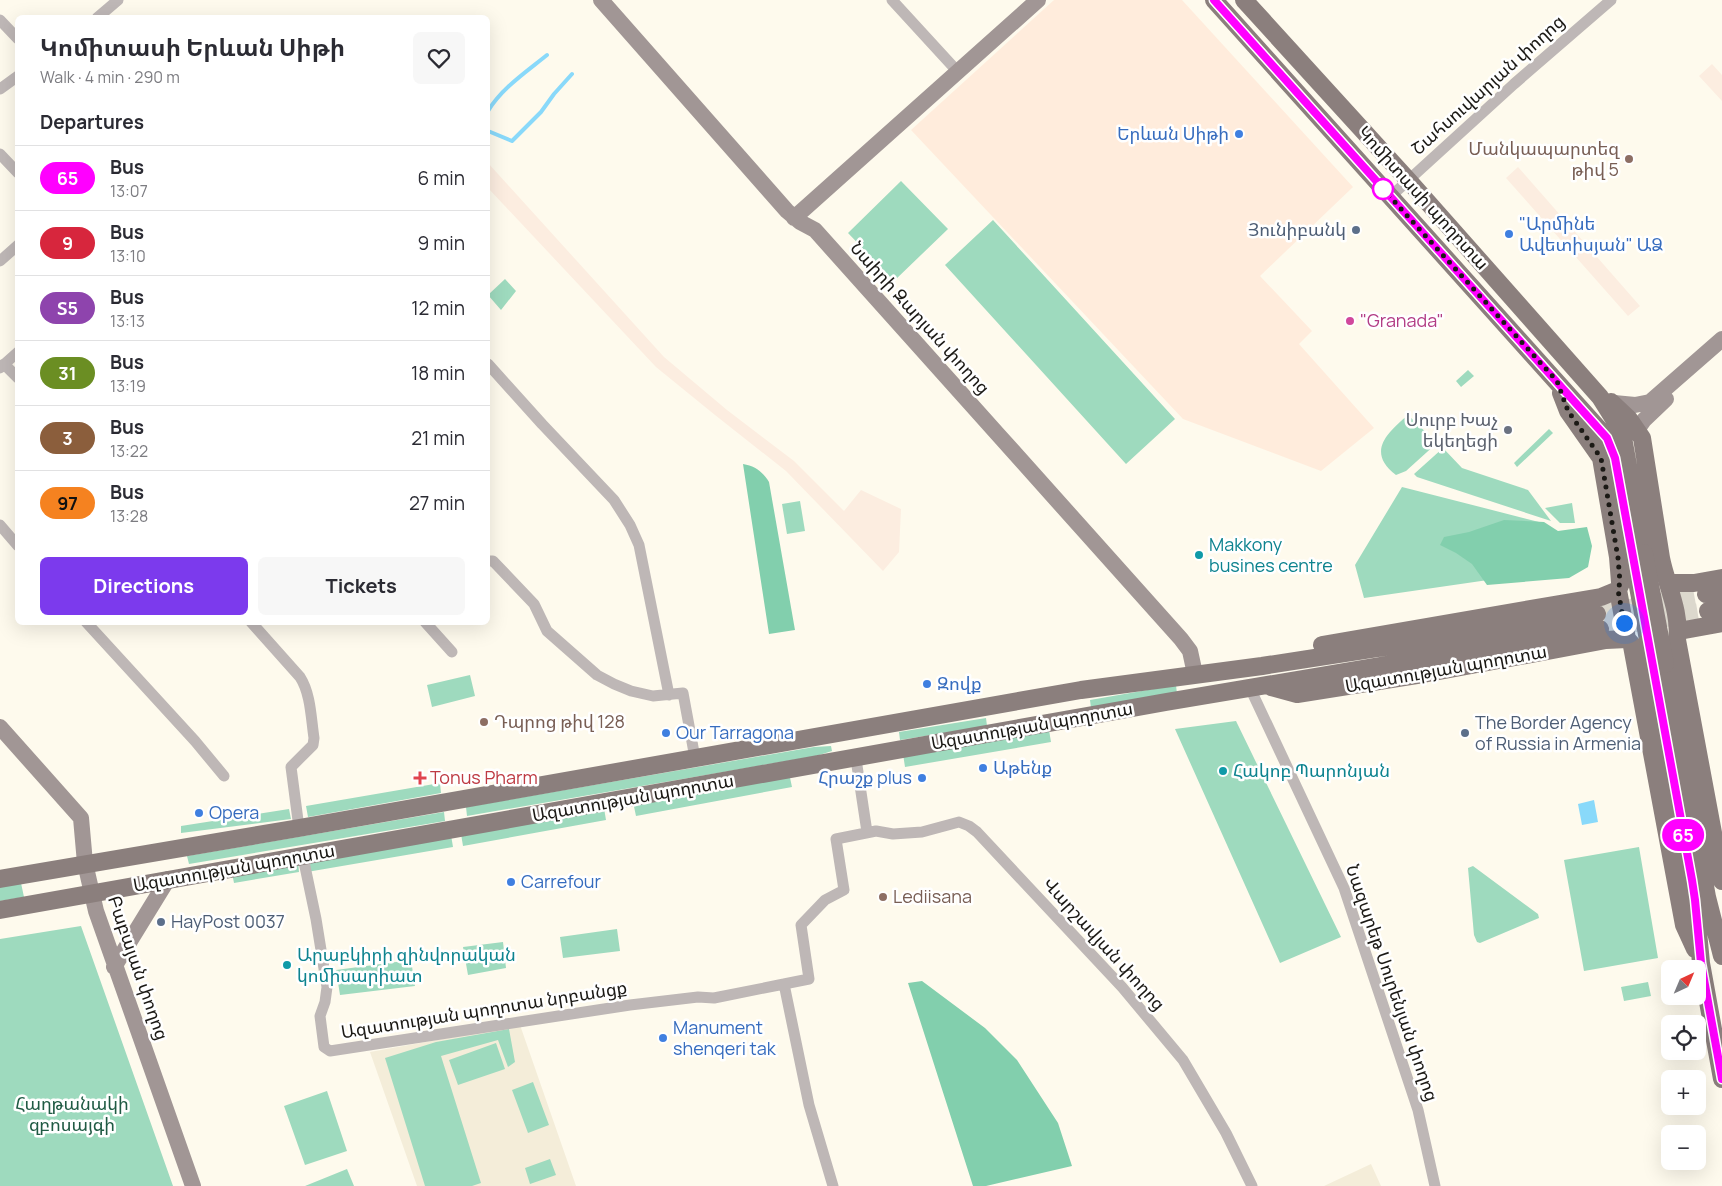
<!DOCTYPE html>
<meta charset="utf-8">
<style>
:root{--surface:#fff;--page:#f7f7f7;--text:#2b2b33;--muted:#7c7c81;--line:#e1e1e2;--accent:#7c3aed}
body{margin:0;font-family:Manrope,"Noto Sans Armenian",sans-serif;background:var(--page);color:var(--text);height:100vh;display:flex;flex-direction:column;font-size:19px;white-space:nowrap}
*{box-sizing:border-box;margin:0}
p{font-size:16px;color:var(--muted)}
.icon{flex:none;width:28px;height:28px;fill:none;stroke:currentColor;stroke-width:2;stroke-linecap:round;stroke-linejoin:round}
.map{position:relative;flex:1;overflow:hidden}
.side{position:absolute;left:15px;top:15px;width:475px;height:610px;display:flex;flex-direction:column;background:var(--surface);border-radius:8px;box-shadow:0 5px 20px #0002}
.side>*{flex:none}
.badge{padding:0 10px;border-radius:16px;font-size:18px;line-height:32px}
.needle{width:32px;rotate:44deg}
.fabs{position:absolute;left:1661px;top:960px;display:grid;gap:10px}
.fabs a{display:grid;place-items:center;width:45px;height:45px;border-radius:8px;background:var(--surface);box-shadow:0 5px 20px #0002;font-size:25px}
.you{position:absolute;width:25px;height:25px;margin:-12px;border:4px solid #fff;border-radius:50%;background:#1a73e8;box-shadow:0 0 0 8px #1a73e833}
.map>.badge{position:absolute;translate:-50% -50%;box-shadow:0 0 0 2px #fff}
h2{padding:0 25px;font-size:19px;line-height:45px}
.round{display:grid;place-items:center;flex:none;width:52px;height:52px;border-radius:8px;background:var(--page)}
.overview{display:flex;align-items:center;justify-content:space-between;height:85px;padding:0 25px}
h1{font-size:24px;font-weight:700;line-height:38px}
.action{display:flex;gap:10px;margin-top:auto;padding:10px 25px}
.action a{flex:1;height:58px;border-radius:8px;background:var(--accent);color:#fff;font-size:20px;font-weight:700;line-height:58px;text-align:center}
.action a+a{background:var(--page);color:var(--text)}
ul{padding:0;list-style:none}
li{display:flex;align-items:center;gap:15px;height:65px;padding:0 25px;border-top:1px solid var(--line)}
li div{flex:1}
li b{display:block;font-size:19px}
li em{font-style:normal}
li .badge{min-width:55px;font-weight:700;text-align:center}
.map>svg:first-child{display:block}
</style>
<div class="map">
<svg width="1722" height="1186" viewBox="0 0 1722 1186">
<rect width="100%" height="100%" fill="#fefaed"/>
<path fill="#ffecdc" d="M1054,0h128l171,187 -93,89 52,55 -13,13 75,84 -53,43 -138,-52 -272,-289z"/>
<path fill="#fcede0" d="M1712,64l10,11v26l-23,-25z
M488,163l176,194 63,53 67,51 50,50 17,-21 40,19 -2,43 -16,19 -97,-100 -71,-56 -59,-48 -168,-179z
M1518,167l122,139 -12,10 -122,-138z"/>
<path fill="#f4edd9" d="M520,1025l56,161h-159l-47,-134z
M1371,1164l10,22h-57z"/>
<path fill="#9edabe" d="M901,181l47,48 -54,52 -46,-48z
M993,220l182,199 -49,45 -181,-199z
M505,279l11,12 -15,19 -13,-15z
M1468,370l6,6 -13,11 -5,-6z
M1408,415l29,28 -31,28 -10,4c-30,-23 -9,-42 12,-60z
M1549,429l4,4 -36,34 -3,-4z
M1443,448l19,20 66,22 23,31 -134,-44 -3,-3z
M1402,487l141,36 14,47 -193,28 -9,-33z
M800,501l5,30 -18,3 -5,-30z
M1572,503l3,20h-15l-15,-15z
M470,675l5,21 -43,11 -5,-22z
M1176,685l1,9 -86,14 -1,-8z
M986,718l1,8 -87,14 -1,-8z
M1236,721l105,216 -61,26 -105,-234z
M1049,730l2,12 -146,25 -2,-13z
M831,746l1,5 -16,5 -349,60 -1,-9 348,-60z
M789,773l3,14 -156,29 -3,-14z
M440,783l1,10 -133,24 -2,-11z
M604,808l2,12 -143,26 -2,-12z
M289,809l2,10 -110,14v-7z
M444,812l1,9 -256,43 -2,-8z
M451,835l2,12 -146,25 -2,-12z
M1639,847l19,111 -74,13 -20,-111z
M298,862l1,10 -65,11 -2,-10z
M1473,866l65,48 1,4 -59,25 -3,-1 -3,-7 -6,-67z
M21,883l3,14 -24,4v-15z
M81,926l92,260h-173v-247z
M617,929l3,22 -57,7 -3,-21z
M503,942l3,26 -38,7 -5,-28z
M411,960l4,26 -75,9 -4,-25z
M1648,982l3,14 -27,5 -3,-14z
M509,1029l6,33 -7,5 -10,-27 -57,16 40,127 -9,3h-47l-40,-128 51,-16z
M496,1043l9,26 -47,16 -9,-25z
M533,1082l16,43 -21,8 -16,-43z
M327,1091l20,60 -42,14 -21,-59z
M550,1159l6,16 -26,9 -5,-16z
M347,1169l7,17h-49z"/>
<path fill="#82cfad" d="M743,464c12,2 19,7 26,18l26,148 -26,4z
M1504,520l40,2 14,9 29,-4 5,19 -4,21 -19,11 -82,7 -15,-21 -16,-11 -16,-8 4,-8 25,-5z
M922,981l63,47 32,32 41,63 14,43 -86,20h-13l-65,-203z"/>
<path fill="#89d9fa" d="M1594,800l4,22 -16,3 -4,-21z"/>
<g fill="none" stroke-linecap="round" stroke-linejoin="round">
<path stroke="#89d9fa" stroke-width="4" d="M488,111c14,-23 38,-39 59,-56
M488,131l24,10 29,-29 13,-18 18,-20"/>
<path stroke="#dcd8cd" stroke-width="18" stroke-dasharray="18 9" stroke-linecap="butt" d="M1597,614l109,-20
M1600,629l108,-18"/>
<path stroke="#beb7b6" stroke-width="11" d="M892,0l66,72
M97,18l21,-18
M0,20l18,19
M0,89l18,-13
M0,154l18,19
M1390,197l124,-113 97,-84
M0,261l18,-16
M4,364l14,14
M488,364l54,60 72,76 16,25 9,20 30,150
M0,368l18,-16
M0,525l18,21
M488,561h5l41,43 13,27 50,44 17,9 17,7 22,5 30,-3 12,65
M86,622l109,119 29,35
M251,622l49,55c11,17 11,42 14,61l-1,7 -22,22 8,61
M425,622l27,30
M1250,688l94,200 74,222 17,76
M856,759l11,73
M303,857l13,62 11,68 -2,15 -5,14 4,31 6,4 300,-46 68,-8 16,1 70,-14
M833,1186l-24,-81 -25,-121 25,-5 -8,-54 24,-25 19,-10 -8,-51 40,-8 17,3 29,-2 37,-10 10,4 8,6 145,155 61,73 43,73 26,53"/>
<path stroke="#a19695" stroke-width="16" d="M601,0l186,211 13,11 15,8c122,137 244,272 366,409l9,12 5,23
M794,218l244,-218
M1614,403l21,2 15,-3 72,-63
M1637,430l7,-10 22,-21
M0,727l81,91 4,45 11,48 97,275
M114,967l54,-88"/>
<path stroke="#8b7f7d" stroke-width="18" d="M1214,0l393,438 8,20 17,97
M1244,0l164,180 192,217 22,35 22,121
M1561,393l7,18 33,47 17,99 2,25
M1611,402l18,17 13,19 19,120c5,26 20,54 16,82l45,241
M1622,581l-4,9 9,49 8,9
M1669,583h25l28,-5
M1706,594l16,-3
M1708,611l14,-2
M1679,631l43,-8
M1322,645l279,-48 17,-7
M1632,646l52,279 11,24
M1665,664l42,233 15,59
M1653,666l42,234 6,63 21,116
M1271,687l26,7 126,-20 183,-34 21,-1
M0,879l299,-51 782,-138 181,-24 335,-52
M0,910l1166,-208 434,-73"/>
<path stroke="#8b7f7d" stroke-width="18" d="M1644,553l21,111
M1632,555l21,111"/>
</g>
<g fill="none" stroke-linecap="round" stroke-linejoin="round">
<defs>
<path id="line" d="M1214,0l393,438 8,20 77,422 3,20 6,63 21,116"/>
</defs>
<use href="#line" stroke="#fff" stroke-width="11"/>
<use href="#line" stroke="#f0f" stroke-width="8"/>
<path stroke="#1b1915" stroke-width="5" stroke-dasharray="0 9" d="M1383,189l174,192 11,30 33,47 17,100 2,24 -2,8 6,33"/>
</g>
<g fill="#3f7fe0" stroke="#fff" stroke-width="2">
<circle cx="1239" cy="134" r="5"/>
<circle cx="1509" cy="234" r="5"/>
<circle cx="927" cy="684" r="5"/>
<circle cx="666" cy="733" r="5"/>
<circle cx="983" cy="768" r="5"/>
<circle cx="922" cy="778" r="5"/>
<circle cx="199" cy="813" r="5"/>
<circle cx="511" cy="882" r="5"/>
<circle cx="663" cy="1038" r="5"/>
</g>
<g fill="#8d6e63" stroke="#fff" stroke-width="2">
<circle cx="1629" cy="159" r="5"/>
<circle cx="484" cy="722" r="5"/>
<circle cx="883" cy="897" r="5"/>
</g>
<circle fill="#fff" stroke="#f0f" stroke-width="2.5" cx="1383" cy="189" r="10"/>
<g fill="#5c6f8a" stroke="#fff" stroke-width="2">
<circle cx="1356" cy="230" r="5"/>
<circle cx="1465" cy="733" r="5"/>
<circle cx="161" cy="922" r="5"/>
</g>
<circle fill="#d1479c" stroke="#fff" stroke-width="2" cx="1350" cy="321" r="5"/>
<circle fill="#6b7280" stroke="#fff" stroke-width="2" cx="1508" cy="430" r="5"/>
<g fill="#0f9aa8" stroke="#fff" stroke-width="2">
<circle cx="1199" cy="555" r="5"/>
<circle cx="1223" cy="771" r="5"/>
<circle cx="287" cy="965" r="5"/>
</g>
<path fill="#e0444e" stroke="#fff" stroke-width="2" d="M417.5 770.5h5v5h5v5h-5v5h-5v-5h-5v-5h5z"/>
<g text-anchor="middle" stroke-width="5" stroke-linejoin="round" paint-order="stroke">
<g font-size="18" fill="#1b1915" stroke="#fff">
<text transform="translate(1488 85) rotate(-42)" y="6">Շահսուվարյան փողոց</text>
<text transform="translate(1423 198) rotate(48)" y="6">Կոմիտասի պողոտա</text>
<text transform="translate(920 318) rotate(48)" y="6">Նաիրի Զարյան փողոց</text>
<text transform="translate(1446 669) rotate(-10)" y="6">Ազատության պողոտա</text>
<text transform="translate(1032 726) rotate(-10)" y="6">Ազատության պողոտա</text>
<text transform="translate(633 798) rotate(-10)" y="6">Ազատության պողոտա</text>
<text transform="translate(234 868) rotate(-10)" y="6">Ազատության պողոտա</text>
<text transform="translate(1104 944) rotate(48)" y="6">Վարշավյան փողոց</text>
<text transform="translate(138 968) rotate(71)" y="6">Բաբայան փողոց</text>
<text transform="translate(1392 983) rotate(71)" y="6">Նազարեթ Սուրենյան փողոց</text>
<text transform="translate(484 1010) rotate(-9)" y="6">Ազատության պողոտա նրբանցք</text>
</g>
<g font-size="18" fill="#366cbe" stroke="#fff" text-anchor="start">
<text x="1229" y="140" text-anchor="end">Երևան Սիթի</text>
<text x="1519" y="230">"Արմինե<tspan x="1519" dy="21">Ավետիսյան" ԱՁ</tspan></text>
<text x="937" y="690">Զովք</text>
<text x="676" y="739">Our Tarragona</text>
<text x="993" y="774">Աթենք</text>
<text x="912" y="784" text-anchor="end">Հրաշք plus</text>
<text x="209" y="819">Opera</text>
<text x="521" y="888">Carrefour</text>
<text x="673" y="1034">Manument<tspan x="673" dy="21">shenqeri tak</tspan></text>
</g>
<g font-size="18" fill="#785e54" stroke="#fff" text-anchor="start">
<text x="1619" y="155" text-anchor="end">Մանկապարտեզ<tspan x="1619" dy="21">թիվ 5</tspan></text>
<text x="494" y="728">Դպրոց թիվ 128</text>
<text x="893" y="903">Lediisana</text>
</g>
<g font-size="18" fill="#4e5e75" stroke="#fff" text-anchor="start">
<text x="1346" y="236" text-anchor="end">Յունիբանկ</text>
<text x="1475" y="729">The Border Agency<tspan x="1475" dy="21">of Russia in Armenia</tspan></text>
<text x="171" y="928">HayPost 0037</text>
</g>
<g font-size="18" fill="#b23c85" stroke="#fff" text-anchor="start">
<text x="1360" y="327">"Granada"</text>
</g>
<g font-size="18" fill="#5b616d" stroke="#fff" text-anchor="end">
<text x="1498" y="426">Սուրբ Խաչ<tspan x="1498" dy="21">եկեղեցի</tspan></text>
</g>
<g font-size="18" fill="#0d838f" stroke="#fff" text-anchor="start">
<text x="1209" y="551">Makkony<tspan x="1209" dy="21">busines centre</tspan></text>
<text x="1233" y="777">Հակոբ Պարոնյան</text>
<text x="297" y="961">Արաբկիրի զինվորական<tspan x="297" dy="21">կոմիսարիատ</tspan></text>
</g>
<g font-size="18" fill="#be3a42" stroke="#fff" text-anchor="start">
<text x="430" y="784">Tonus Pharm</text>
</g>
<g font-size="18" fill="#1f5a43" stroke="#fff">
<text x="72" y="1110">Հաղթանակի<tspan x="72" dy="21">զբոսայգի</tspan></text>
</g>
</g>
</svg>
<div class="fabs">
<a><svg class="needle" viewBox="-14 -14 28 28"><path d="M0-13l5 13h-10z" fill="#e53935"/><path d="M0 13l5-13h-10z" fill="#7c7c81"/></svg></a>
<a><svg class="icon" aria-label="locate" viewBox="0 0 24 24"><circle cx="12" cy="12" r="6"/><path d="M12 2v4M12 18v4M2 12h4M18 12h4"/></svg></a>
<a>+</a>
<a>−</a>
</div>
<div class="you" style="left:1624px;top:623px"></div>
<b class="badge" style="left:1683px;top:835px;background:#f0f;color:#fff">65</b>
<section class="side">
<div class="overview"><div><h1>Կոմիտասի Երևան Սիթի</h1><p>Walk · 4 min · 290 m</p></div><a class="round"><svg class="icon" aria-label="heart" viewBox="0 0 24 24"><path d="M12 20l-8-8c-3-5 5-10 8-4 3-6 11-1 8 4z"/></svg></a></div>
<h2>Departures</h2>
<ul>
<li><span class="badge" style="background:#f0f;color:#fff">65</span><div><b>Bus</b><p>13:07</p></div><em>6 min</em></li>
<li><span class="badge" style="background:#d7263d;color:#fff">9</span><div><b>Bus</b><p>13:10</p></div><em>9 min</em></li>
<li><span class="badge" style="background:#8e44ad;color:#fff">Տ5</span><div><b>Bus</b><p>13:13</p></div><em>12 min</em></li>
<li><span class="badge" style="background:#6b8e23;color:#fff">31</span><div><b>Bus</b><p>13:19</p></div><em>18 min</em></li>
<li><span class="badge" style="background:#8b5e3c;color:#fff">3</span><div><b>Bus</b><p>13:22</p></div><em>21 min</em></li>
<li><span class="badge" style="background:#f58220;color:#111">97</span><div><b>Bus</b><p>13:28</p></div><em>27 min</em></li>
</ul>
<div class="action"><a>Directions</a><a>Tickets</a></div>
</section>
</div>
